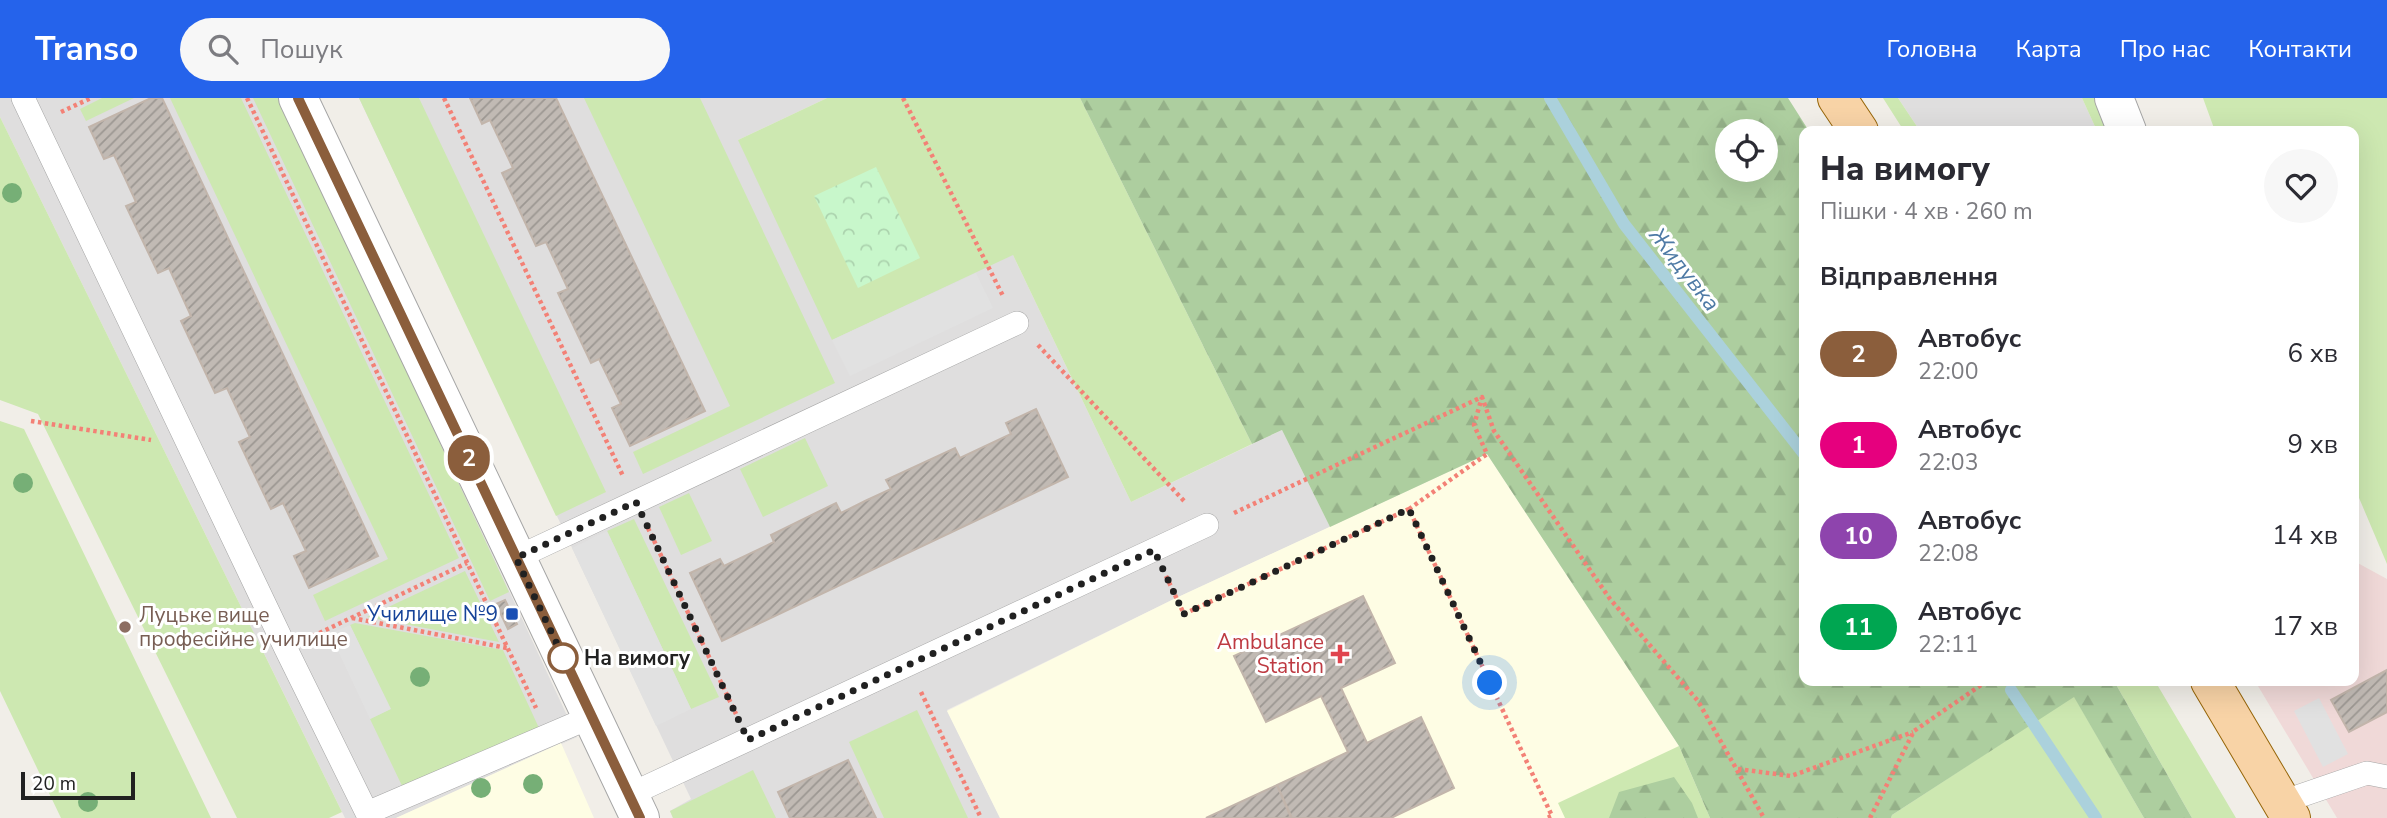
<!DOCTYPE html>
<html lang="uk">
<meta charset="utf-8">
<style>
:root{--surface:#fff;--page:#f7f7f7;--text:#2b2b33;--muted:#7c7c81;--accent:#2563eb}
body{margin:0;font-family:"Nunito Sans",sans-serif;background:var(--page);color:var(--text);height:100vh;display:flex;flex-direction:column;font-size:26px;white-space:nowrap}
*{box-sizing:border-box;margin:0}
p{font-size:23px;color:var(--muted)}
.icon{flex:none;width:38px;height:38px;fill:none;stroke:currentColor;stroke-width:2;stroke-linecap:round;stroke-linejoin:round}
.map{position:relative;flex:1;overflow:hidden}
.side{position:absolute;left:1799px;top:28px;width:560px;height:560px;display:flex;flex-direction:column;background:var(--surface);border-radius:14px;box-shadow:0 7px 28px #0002}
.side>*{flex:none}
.badge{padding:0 14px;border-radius:23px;font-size:24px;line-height:46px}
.tools{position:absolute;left:1715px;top:21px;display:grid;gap:14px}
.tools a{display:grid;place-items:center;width:63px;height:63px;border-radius:50%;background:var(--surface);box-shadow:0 7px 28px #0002;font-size:35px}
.scale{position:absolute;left:21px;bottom:18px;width:114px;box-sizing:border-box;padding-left:7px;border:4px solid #212121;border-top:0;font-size:19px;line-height:24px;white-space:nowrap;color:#212121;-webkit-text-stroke:5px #fff;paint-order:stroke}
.you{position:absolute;width:35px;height:35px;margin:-18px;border:5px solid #fff;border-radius:50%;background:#1a73e8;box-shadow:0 0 0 10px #1a73e833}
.map>.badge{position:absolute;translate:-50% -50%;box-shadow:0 0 0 4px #fff}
h2{padding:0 21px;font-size:26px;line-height:63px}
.round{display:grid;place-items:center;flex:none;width:74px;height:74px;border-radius:37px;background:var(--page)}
.overview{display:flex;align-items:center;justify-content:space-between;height:119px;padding:0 21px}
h1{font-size:33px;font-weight:800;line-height:52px}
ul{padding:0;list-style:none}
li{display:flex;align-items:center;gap:21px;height:91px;padding:0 21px}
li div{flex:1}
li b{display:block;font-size:26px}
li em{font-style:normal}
li .badge{min-width:77px;font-weight:700;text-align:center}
header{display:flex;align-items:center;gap:42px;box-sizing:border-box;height:98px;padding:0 35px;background:var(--accent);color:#fff}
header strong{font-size:33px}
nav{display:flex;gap:38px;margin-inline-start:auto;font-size:24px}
.search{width:490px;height:63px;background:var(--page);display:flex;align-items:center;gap:18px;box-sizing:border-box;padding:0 24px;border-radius:38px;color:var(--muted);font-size:26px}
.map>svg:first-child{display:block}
</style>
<header>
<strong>Transo</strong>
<div class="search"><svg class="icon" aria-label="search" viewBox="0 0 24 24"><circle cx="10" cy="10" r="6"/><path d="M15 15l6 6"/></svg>Пошук</div>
<nav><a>Головна</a><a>Карта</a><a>Про нас</a><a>Контакти</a></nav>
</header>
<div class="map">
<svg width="2387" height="720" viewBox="0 0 2387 720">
<defs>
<pattern id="forest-firs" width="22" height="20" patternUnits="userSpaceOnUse" patternTransform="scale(1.75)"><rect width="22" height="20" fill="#adce9f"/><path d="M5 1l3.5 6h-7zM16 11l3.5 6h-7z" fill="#95b189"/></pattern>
<pattern id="park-crowns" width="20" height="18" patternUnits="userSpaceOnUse" patternTransform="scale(1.75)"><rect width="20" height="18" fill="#c8f7cb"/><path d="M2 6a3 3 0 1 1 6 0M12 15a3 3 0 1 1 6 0" fill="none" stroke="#acd3ae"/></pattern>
<pattern id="building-hatch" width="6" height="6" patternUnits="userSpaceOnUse" patternTransform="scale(1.75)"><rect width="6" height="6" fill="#c1bab4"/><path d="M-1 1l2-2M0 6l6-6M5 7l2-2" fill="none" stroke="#9c9792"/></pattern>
</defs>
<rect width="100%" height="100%" fill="#f1eee8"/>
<path fill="#dfdede" d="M0,0h280l297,639 -181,81h-51l-345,-701z
M359,0h468l-89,42 275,115 118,247 151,-72 48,97 -154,71 -229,112 53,108h-327l-3,-7 21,-12z
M1898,0h184l15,33h-177z"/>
<path fill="#f0d9d8" d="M2354,463l33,18v239h-50l-82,-137h99z"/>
<path fill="#fefde4" d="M1487,356l192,292 31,72h-710l-53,-107 229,-113z
M561,645l33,75h-198z"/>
<path fill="#cde8b1" d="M102,0h32l-48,23 -6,-12z
M170,0h71l218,460 -134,63 -12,-26 75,-36z
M253,0h27l229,494 -19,9z
M359,0h60l187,394 -50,24z
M584,0h116l135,285 -192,91 -10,-22 97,-46z
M827,0h253l172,346 -121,58 -118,-247 -181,85 -94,-200z
M1883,0h15l22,33h-16z
M2082,0h23l13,33h-21z
M2203,0h184v466l-33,-78v-355h-139z
M0,19l342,695 -13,6h-92l-199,-404 -38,-14z
M0,323l24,8 187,389h-150l-61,-127z
M805,340l23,48 -65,31 -23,-48z
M689,395l23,48 -31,14 -22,-48z
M634,421l85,178 -28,12 -84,-178z
M465,473l34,71 -132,-25z
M355,525l148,27 36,78 -134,64 -35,-73 20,-10 -40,-84z
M2114,583h41l81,137h-44z
M2074,598l70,122h-253l1,-3z
M917,612l51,108h-84l-35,-76z
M1679,648l31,72h-145l-7,-15z
M753,672l23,48h-103l-3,-7z"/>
<path fill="url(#forest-firs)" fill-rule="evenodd" d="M1080,0h708l21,33h-5v550h310l78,137h-48l-70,-121 -182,118 -1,3h-181l-31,-72 -192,-292 -157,73 -48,-97 -30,14zM1727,33h39v39h-39z
M1674,679l18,26 6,15h-89l10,-26z"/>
<path fill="url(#park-crowns)" d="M876,69l44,91 -62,30 -44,-92z"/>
<path fill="#e1e1e1" d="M976,175l17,35 -143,68 -18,-36z
M607,433l84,178 -35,17 -84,-178z
M350,527l41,84 -21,10 -40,-85z
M2319,600l29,56 -25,13 -29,-56z"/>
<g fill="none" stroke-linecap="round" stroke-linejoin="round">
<path stroke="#abd1dc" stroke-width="12" d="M1550,0l74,126 180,230
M2011,592l85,128"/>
</g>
<path fill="url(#building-hatch)" stroke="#c2b5ab" stroke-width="2" d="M151,0h11l216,458 -69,32 -15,-32 12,-5 -11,-23 -12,-25 -12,6 -32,-67 11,-5 -23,-49 -12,5 -34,-72 10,-5 -22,-48 -11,5 -32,-67 10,-4 -11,-24 -11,-23 -10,4 -15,-32z
M470,0h86l149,313 -75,35 -18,-38 9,-4 -22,-45 -8,4 -33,-70 10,-4 -22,-47 -10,4 -34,-73 11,-5 -23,-48 -8,4z
M1036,311l32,68 -346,164 -32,-68 30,-14 4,7 50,-24 -3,-7 65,-32 5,10 24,-12 26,-12 -5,-9 69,-32 5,10 51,-24 -5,-11z
M1363,498l32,67 -54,25 26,55 54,-26 33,71 -63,30h-100l-14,-33 71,-33 -27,-56 -55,26 -32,-66z
M505,502l12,24 -9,5 -12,-25z
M2387,572v42l-38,20 -18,-32z
M848,662l28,58h-86l-12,-26z
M1277,687l15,33h-86z"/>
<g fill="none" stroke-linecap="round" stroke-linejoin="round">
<defs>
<path id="service" d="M23,0l263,551 81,164 224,-96
M516,460l501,-235
M629,697l578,-270
M2282,704l85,-29 20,4"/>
<path id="minor" d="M2114,0l13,33"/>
<path id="tertiary" d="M298,0l342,720"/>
<path id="primary" d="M1837,0l22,33
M2210,583l81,137"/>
</defs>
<use href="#service" stroke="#a5a5a5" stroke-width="24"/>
<use href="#minor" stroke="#a5a5a5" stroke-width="40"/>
<use href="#tertiary" stroke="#a5a5a5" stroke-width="40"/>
<use href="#primary" stroke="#966508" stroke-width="40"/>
<path stroke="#f38176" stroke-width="4.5" stroke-dasharray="3.5 3.5" stroke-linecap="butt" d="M247,0l289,610
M444,0l179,378
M903,0l100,198
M61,14l30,-14
M1038,247l147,157
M31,323l120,19
M1409,411l78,-55 -13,-29 8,-28
M1234,415l248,-116 12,34 116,168 88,102 66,117
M648,430l88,186
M1166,478l18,38 225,-105 143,307 -5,2
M352,520l155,30
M313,538l154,-73
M921,594l60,126
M1738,671l53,7 122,-44
M1870,720l44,-87 73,-50"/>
<use href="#service" stroke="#fff" stroke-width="23"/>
<use href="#minor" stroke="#fff" stroke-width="38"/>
<use href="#tertiary" stroke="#fff" stroke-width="38"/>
<use href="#primary" stroke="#f8d3a6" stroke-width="38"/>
</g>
<g fill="#76af76">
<circle cx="12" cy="95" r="10"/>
<circle cx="23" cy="385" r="10"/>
<circle cx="420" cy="579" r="10"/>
<circle cx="533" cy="686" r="10"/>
<circle cx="481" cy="690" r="10"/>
<circle cx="88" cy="704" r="10"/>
</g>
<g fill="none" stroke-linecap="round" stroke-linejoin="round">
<defs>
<path id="line" d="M298,0l342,720"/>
</defs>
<use href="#line" stroke="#fff" stroke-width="16"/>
<use href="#line" stroke="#8b5e3c" stroke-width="10"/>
<path stroke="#212121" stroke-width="7" stroke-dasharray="0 12.6" d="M563,560l5,9 -52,-109 120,-56 112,238 406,-190 30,64 225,-105 81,174"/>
</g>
<rect fill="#1a4fb4" stroke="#fff" stroke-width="2.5" x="505" y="509" width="14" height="14" rx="3.5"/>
<circle fill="#8d6e63" stroke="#fff" stroke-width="2.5" cx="125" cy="529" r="7"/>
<path fill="#e0444e" stroke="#fff" stroke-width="2.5" d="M1336.5 545.5h7v7h7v7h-7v7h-7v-7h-7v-7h7z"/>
<circle fill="#fff" stroke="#8b5e3c" stroke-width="3.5" cx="563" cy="560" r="14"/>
<g text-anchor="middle" stroke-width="6" stroke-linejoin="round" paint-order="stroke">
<g font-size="21" fill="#164399" stroke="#fff" text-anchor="end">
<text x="498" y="523">Училище №9</text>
</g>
<g font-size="21" fill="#785e54" stroke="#fff" text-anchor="start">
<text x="139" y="524">Луцьке вище<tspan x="139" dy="24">професійне училище</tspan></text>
</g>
<g font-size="21" fill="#be3a42" stroke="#fff" text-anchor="end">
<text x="1324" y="551">Ambulance<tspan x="1324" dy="24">Station</tspan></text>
</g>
<g font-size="21" font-weight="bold" fill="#212121" stroke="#fff" text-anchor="start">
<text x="584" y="567">На вимогу</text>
</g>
<g font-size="23" font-style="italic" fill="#4e7aa5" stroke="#fff">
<text transform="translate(1685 171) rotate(52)" y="8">Жидувка</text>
</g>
</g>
</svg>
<div class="tools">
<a><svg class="icon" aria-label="locate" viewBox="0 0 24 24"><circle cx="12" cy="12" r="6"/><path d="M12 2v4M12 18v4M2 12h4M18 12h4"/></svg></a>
</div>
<div class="scale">20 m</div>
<div class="you" style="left:1490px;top:585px"></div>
<b class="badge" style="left:469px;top:360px;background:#8b5e3c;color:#fff">2</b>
<section class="side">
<div class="overview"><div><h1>На вимогу</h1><p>Пішки · 4 хв · 260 m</p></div><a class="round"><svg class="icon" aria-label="heart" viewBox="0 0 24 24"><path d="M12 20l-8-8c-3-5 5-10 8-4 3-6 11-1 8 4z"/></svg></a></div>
<h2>Відправлення</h2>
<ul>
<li><span class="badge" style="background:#8b5e3c;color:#fff">2</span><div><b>Автобус</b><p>22:00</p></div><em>6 хв</em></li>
<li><span class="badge" style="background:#e6007e;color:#fff">1</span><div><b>Автобус</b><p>22:03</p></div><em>9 хв</em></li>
<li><span class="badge" style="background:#8e44ad;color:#fff">10</span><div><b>Автобус</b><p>22:08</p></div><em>14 хв</em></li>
<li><span class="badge" style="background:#00a651;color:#fff">11</span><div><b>Автобус</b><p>22:11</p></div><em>17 хв</em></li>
</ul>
</section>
</div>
